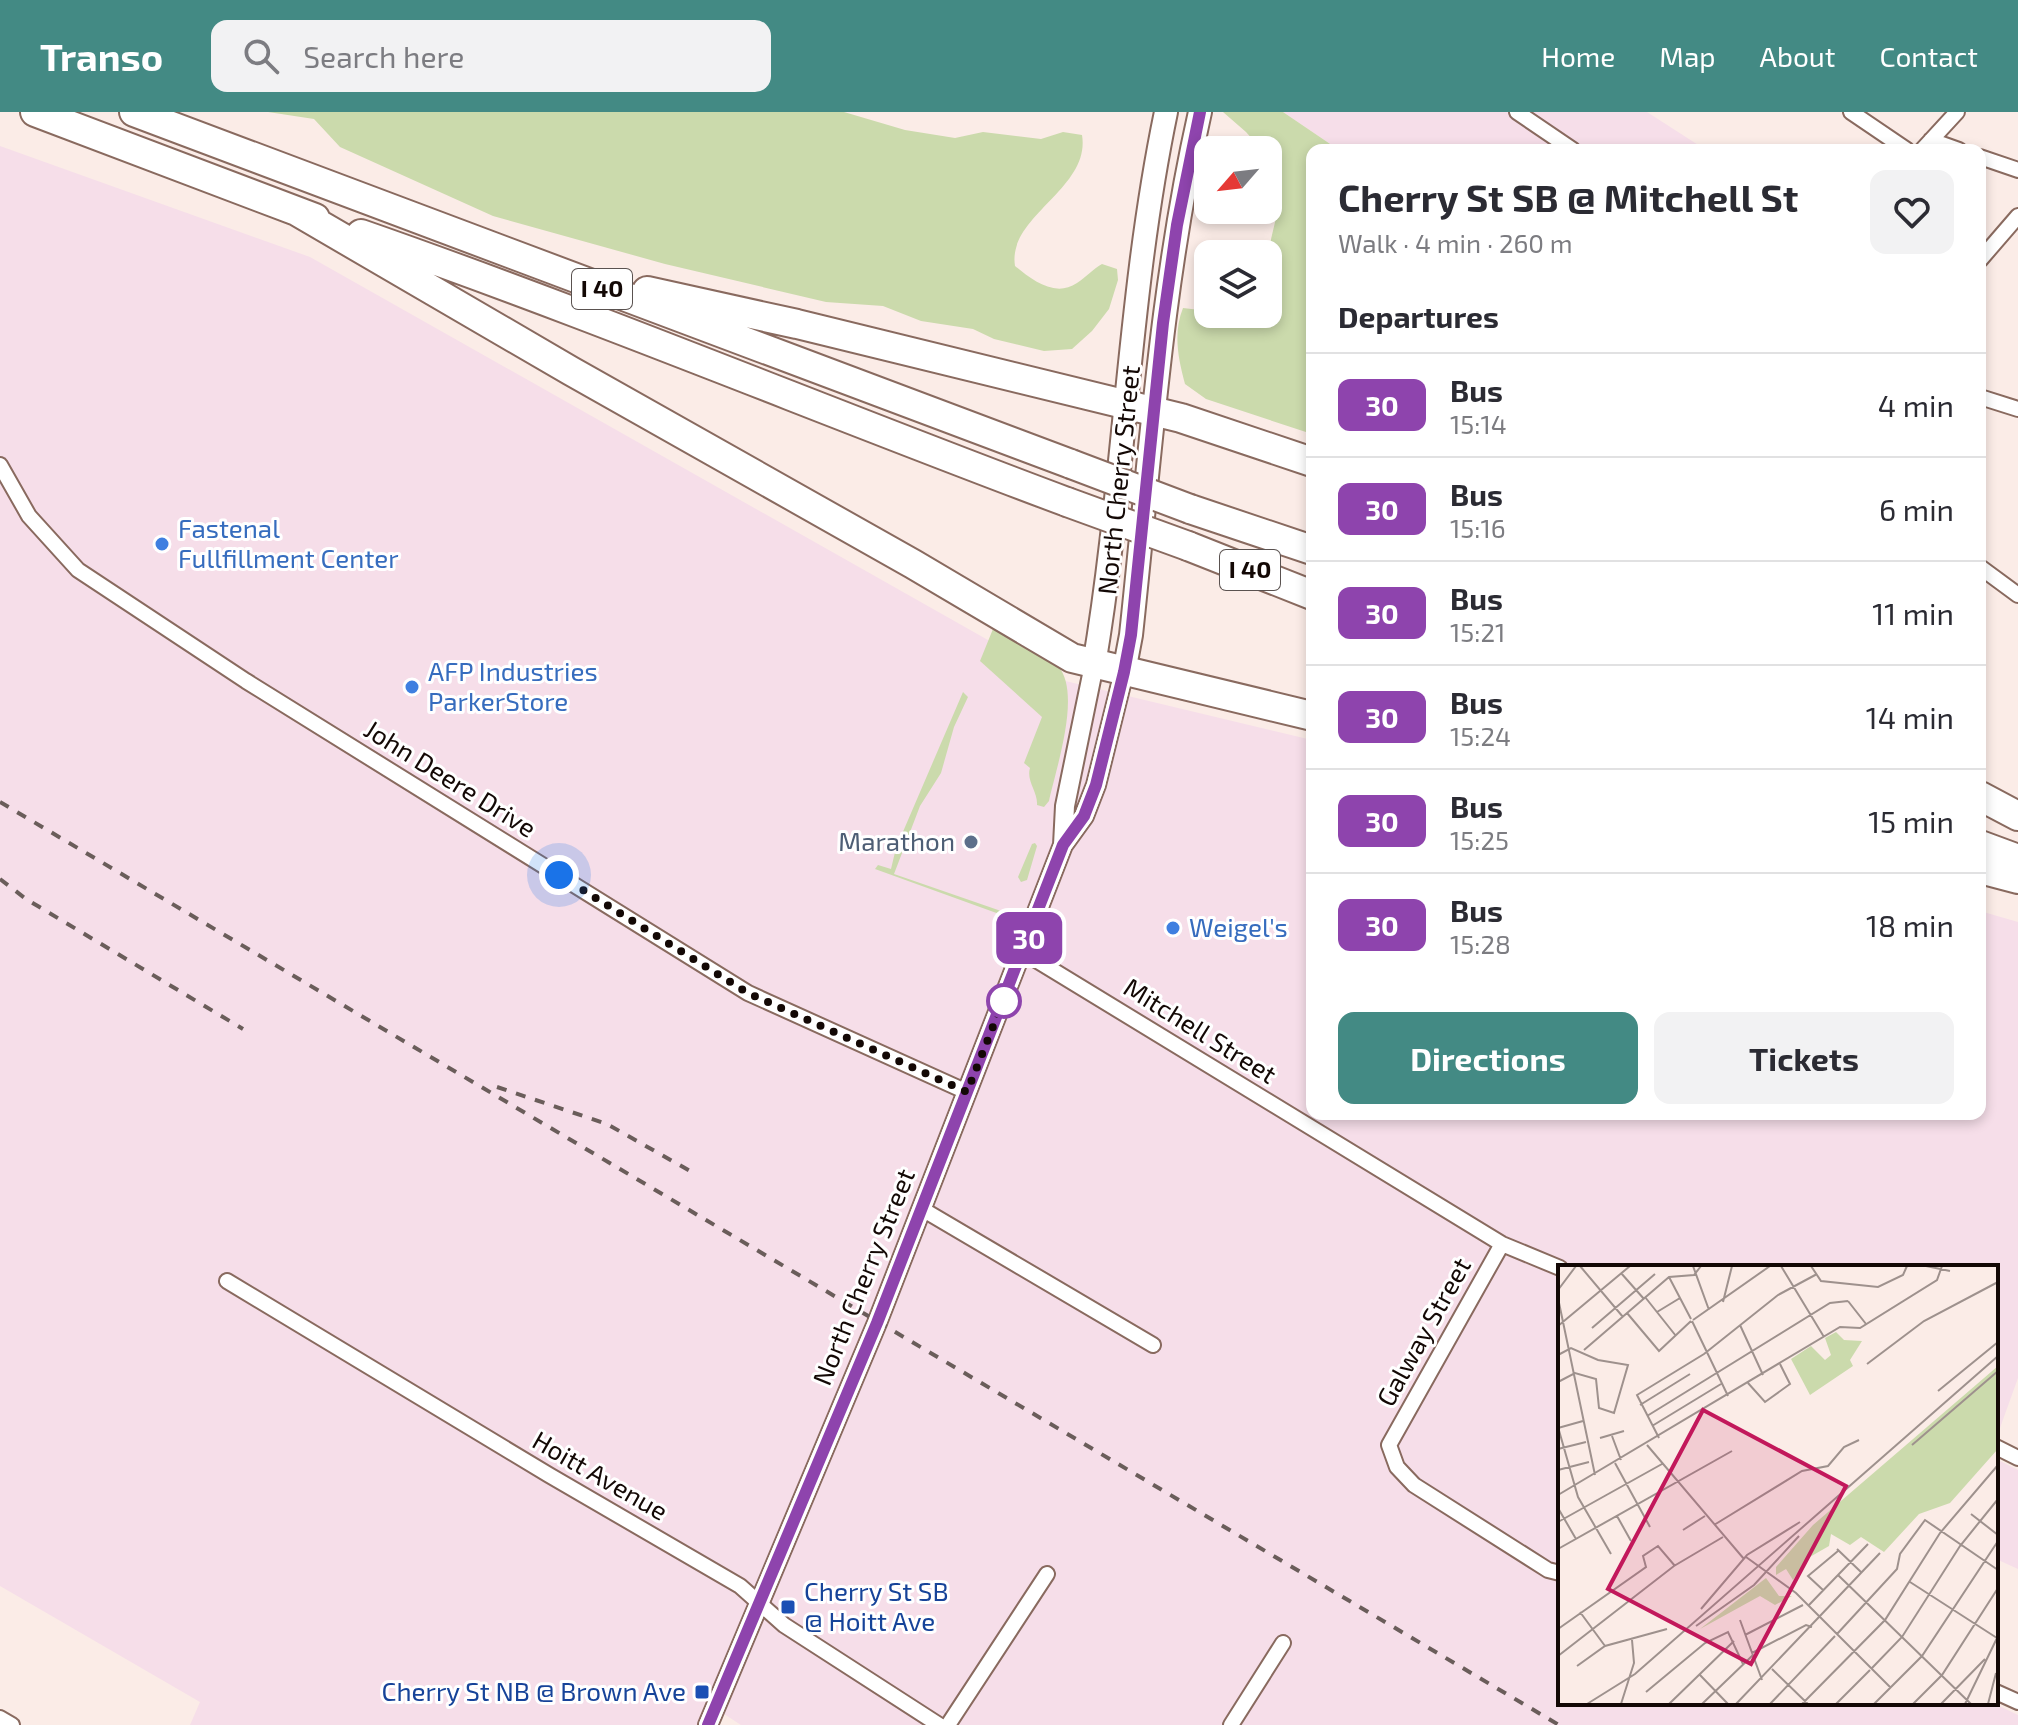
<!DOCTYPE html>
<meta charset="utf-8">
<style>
:root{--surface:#fff;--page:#f2f2f3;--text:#2b2b33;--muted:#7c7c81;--line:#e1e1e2;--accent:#438a84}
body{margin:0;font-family:"Exo 2",sans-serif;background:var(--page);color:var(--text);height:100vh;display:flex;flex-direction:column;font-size:30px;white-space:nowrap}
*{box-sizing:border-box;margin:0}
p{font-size:26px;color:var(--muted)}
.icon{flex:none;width:44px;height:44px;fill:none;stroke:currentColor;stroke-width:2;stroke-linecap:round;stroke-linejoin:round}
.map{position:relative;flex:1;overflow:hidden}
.side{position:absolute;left:1306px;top:32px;width:680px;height:976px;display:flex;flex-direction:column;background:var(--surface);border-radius:16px;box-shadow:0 4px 12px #0003}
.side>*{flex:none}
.badge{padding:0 16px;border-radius:12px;font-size:28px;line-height:52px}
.needle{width:52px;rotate:242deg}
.tools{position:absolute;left:1194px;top:24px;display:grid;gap:16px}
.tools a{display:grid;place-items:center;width:88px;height:88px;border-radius:16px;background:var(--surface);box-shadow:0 4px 12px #0003;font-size:40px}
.you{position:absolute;width:40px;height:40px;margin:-20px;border:6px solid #fff;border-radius:50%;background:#1a73e8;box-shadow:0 0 0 12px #1a73e833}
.map>.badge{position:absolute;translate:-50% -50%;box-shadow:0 0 0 4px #fff}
h2{padding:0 32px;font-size:30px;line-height:72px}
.round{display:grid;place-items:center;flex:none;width:84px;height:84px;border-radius:16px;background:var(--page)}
.head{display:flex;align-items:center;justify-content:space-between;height:136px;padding:0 32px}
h1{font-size:38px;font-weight:700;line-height:60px}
.cta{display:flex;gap:16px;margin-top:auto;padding:16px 32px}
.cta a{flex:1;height:92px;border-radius:16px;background:var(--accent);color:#fff;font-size:32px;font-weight:700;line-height:92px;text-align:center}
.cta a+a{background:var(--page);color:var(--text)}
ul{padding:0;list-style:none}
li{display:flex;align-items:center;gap:24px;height:104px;padding:0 32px;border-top:2px solid var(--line)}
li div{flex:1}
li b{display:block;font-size:30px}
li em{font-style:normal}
li .badge{min-width:88px;font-weight:700;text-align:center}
header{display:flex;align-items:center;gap:48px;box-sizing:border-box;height:112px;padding:0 40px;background:var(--accent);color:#fff}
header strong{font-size:38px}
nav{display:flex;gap:44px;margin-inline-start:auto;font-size:28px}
.search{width:560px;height:72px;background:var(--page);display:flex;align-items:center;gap:20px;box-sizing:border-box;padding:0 28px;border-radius:16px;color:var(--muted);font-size:30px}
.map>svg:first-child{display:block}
</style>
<header>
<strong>Transo</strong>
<div class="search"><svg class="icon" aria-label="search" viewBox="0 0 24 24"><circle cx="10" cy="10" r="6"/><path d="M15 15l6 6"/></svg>Search here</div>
<nav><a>Home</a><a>Map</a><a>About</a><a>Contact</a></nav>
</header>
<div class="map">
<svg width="2018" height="1613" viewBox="0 0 2018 1613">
<rect width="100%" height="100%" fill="#fbece7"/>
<path fill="#f6dee9" d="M1283,0h364l59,38h-367z
M0,34l310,111 747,422 255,61v374h668v-203l38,11v456l-22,61v-172h-436v436h433l25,12v10h-1277l-34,-22 -9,22h-508l10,-23 -200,-116z
M1996,1347l22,11v99l-22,-10z"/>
<path fill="#cbdaac" d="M268,0h576l61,18 50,8 28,-6 58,7 22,-7 19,3c9,54 -75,81 -67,131 17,14 40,32 62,17 9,-6 16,-14 25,-19l15,5 1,11 -9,29 -17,22 -20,18 -28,2 -50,-12 -21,-10 -52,-8 -38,-15 -57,-4 -161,-38 -172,-48 -153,-69 -26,-28z
M1223,0h60l56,38h-27v284l-106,-35 -21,-15c-7,-26 -12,-51 -2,-76l25,3v3h60c0,-19 -2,-39 0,-58 4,-33 24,-70 0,-99v-7h-6l-16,-18z
M995,512c20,13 48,25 63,42 24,27 -2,102 -9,135l-5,6 -7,-2c1,-13 -11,-24 -7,-37l-6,-5 18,-46 -62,-56z
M963,580l5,5 -14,30 -13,46 -21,33 -26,68 107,37 9,-3 4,6 -1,5 -138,-50 3,-4 13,4 5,-21z
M1035,731l2,3 -10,34 -6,2 -3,-5 14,-33z"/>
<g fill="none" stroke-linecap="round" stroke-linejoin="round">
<defs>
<path id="minor" d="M1517,0l56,38
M1851,0l56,38
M1931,28l28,10
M1922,38l35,-38
M1980,45l38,13
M1980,148l38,-44
M1980,285l38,12
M0,353l29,51 49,54 168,111 502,312 219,99
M1980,455l38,28
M1023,840l479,292 58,24
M922,1097l231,136
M1502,1132l-113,201 8,22 17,18 134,85 12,3
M227,1169l322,194 191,111 44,39 155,100
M1996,1335l22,11
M1996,1580l22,10
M0,1606l12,7
M948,1613l99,-151
M1231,1613l52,-82"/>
<path id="tertiary" d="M1063,733l2,-39 29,-141
M708,1613l169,-402 186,-478 21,-29 12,-31 28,-113"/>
<path id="secondary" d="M1094,553c31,-183 34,-371 72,-553
M1124,560l7,-37c19,-175 30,-351 69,-523"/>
<path id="motorway" d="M35,0l280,106
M134,0l937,352
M298,100l273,159 342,193 159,94 240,58
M361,122c238,83 470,180 706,268
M647,179l150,33 384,94 131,44
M1190,397l122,41
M1188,434l124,49
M1980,684l38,20
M1980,733l38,14
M1980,757l38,10"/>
</defs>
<use href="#minor" stroke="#896a5f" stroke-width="18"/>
<use href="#tertiary" stroke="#896a5f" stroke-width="22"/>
<use href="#secondary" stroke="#896a5f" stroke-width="26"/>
<use href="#motorway" stroke="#896a5f" stroke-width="32"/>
<use href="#minor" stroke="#fff" stroke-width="14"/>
<use href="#tertiary" stroke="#fff" stroke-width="18"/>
<use href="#secondary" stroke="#fff" stroke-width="22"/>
<use href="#motorway" stroke="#fff" stroke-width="28"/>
<path stroke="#6a5d5a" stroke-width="4" stroke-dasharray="10 10" stroke-linecap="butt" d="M0,690l1559,923
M0,767l26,20 217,130
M497,975l110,37 83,47"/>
<defs>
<path id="motorway-bridge" d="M1071,352l119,45
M1067,390l121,44"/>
</defs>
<use href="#motorway-bridge" stroke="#896a5f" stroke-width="32" stroke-linecap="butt"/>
<use href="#motorway-bridge" stroke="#fff" stroke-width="28"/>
</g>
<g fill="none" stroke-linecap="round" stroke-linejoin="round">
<defs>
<path id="line" d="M708,1613l169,-402 186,-478 21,-29 12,-31 28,-113 7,-37 32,-312 14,-98 23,-113"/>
</defs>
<use href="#line" stroke="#fff" stroke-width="18"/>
<use href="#line" stroke="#8e44ad" stroke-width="12"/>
<path stroke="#130805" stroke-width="8" stroke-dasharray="0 14.4" d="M559,763l189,118 219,99 39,-98 -2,7"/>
</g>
<g fill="#3f7fe0" stroke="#fff" stroke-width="3">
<circle cx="162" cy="432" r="8"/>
<circle cx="412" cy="575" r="8"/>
<circle cx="1173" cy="816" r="8"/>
</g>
<circle fill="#5c6f8a" stroke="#fff" stroke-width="3" cx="971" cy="730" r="8"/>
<circle fill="#fff" stroke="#8e44ad" stroke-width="4" cx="1004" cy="889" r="16"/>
<g fill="#1a4fb4" stroke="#fff" stroke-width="3">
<rect x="780" y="1487" width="16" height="16" rx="4"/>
<rect x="694" y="1572" width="16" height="16" rx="4"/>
</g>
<g text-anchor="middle" stroke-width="6" stroke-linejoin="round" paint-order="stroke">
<g fill="#fff" stroke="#5a5250" stroke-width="2">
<rect x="572" y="157" width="60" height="40" rx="6"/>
<rect x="1220" y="438" width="60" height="40" rx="6"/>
</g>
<g font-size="24" font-weight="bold" fill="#130805">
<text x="602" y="185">I 40</text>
<text x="1250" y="466">I 40</text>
</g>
<g font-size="26" fill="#130805" stroke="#fff">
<text transform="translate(1119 368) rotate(-84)" y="9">North Cherry Street</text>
<text transform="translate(450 667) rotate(32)" y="9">John Deere Drive</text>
<text transform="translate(1200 919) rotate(32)" y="9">Mitchell Street</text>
<text transform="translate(864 1165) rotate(-68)" y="9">North Cherry Street</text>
<text transform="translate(1424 1220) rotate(-61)" y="9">Galway Street</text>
<text transform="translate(600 1364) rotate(30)" y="9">Hoitt Avenue</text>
</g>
<g font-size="26" fill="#366cbe" stroke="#fff" text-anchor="start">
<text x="178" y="426">Fastenal<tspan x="178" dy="30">Fullfillment Center</tspan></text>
<text x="428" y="569">AFP Industries<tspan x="428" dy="30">ParkerStore</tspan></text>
<text x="1189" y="825">Weigel's</text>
</g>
<g font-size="26" fill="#4e5e75" stroke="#fff" text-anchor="end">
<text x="955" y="739">Marathon</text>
</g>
<g font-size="26" fill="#164399" stroke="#fff" text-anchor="start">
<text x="804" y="1489">Cherry St SB<tspan x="804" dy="30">@ Hoitt Ave</tspan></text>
<text x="686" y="1589" text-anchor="end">Cherry St NB @ Brown Ave</text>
</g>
</g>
<g transform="translate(1558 1153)">
<rect width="440" height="440" fill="#fbece7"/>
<path d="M278,67l8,8 18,1 -12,19 3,6 -43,29 -19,-36 20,-13 14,14 6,-5 -6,-17zM440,101l-1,84 -47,53 -31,11 -35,38 -23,-15 -11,8 -19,-11 -2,12 -21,12 -15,22 -7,-11 -10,6v-8l37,-42zM208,313l13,18h13l-17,9 -15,-9 -60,33z" fill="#cbdaac"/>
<path fill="none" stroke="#9e918d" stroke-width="2" d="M22,1l43,51M135,1l16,44M223,1l43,71M253,1l10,15 57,6 25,-12 4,-9M368,1l24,5M63,8l23,26M111,12l22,42M0,25l18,-24M87,32l31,39M0,33l37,177M290,36l18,23M165,37l9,-36M99,47l23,-14M69,48l32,38 32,-30M135,55l77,-54M134,56l36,75M182,60l23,50M0,61l72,-60M34,63l63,-54M26,85l85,-73 25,-2 7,-9M0,90l13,-7 27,12 30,5 -14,48 -15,-5 -3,-29 -21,-6 -17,9M309,99l57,-43 74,-39M190,118l17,19 25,-18 -10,-20M380,126l60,-49M82,140l50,-31M89,151l183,-113 18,-2M94,161l69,-42M0,162l20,70 33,57M0,163l25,-7M54,171l9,24M42,173l24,-7M101,173l-22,-43 67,-41 74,-59 39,-21M89,180l97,114M354,180l86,-74M0,184l28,-7M57,198l35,64M0,205l31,-8M0,230l282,-168 20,1 77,-48 5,-14M0,243l18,31M413,249l27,21M59,251l14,25M0,257l104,-58M156,260l88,-54 26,-5 16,-19 15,-7M125,265l22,-14M0,284l174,-98M279,284l25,24M188,292l50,36 95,95M280,310l133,129M352,317l87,56M265,325l-15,-14 30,-25M251,340l59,-61M143,344l46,-54 53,-33M22,347l25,34M182,355l22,60M138,361l58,-41 45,-49M0,364l88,-62 -3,-11 15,-10 17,20M279,369l60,-65 3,-15 25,-34 73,50M187,370l58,-30M194,388l54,-28 6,2M0,391l116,-90 49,-29M19,401l28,-20 62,-17M314,403l30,-31 58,-91 38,-47M214,404l36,35M142,410l28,29M88,427l59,-49 23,-11 15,32M29,439l48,-30 363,-318M63,439l13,-41 -2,-23M111,439l65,-63M144,439l51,-49M178,439l144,-151M212,439l65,-68M244,439l83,-84 55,-87 58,-68M278,439l34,-34M316,439l48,-48 76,-115M355,439l29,-29 56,-87M383,439l44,-45M407,439l33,-68M430,439l8,-31"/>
<path fill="#c2185b" fill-opacity="0.15" stroke="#c2185b" stroke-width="4" d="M145,145l143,76 -95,178 -143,-75z"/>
<rect width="440" height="440" fill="none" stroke="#130805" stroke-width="4"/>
</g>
</svg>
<div class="tools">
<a><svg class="needle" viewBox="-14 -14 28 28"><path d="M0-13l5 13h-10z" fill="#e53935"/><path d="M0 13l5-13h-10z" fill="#7c7c81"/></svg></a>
<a><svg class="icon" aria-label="layers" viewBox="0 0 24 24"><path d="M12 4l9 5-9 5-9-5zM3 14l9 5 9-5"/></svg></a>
</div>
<div class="you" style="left:559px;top:763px"></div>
<b class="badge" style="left:1029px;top:826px;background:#8e44ad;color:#fff">30</b>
<section class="side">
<div class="head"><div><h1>Cherry St SB @ Mitchell St</h1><p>Walk · 4 min · 260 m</p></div><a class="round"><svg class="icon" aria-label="heart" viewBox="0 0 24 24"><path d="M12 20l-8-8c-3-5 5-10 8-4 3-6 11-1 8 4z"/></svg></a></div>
<h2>Departures</h2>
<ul>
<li><span class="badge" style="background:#8e44ad;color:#fff">30</span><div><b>Bus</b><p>15:14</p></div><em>4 min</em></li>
<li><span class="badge" style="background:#8e44ad;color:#fff">30</span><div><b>Bus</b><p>15:16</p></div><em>6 min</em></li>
<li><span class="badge" style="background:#8e44ad;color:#fff">30</span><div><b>Bus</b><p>15:21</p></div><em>11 min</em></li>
<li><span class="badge" style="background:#8e44ad;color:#fff">30</span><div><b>Bus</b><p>15:24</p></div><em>14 min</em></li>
<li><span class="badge" style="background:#8e44ad;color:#fff">30</span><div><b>Bus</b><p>15:25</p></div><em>15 min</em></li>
<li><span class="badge" style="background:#8e44ad;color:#fff">30</span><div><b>Bus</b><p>15:28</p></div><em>18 min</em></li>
</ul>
<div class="cta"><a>Directions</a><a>Tickets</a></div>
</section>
</div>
